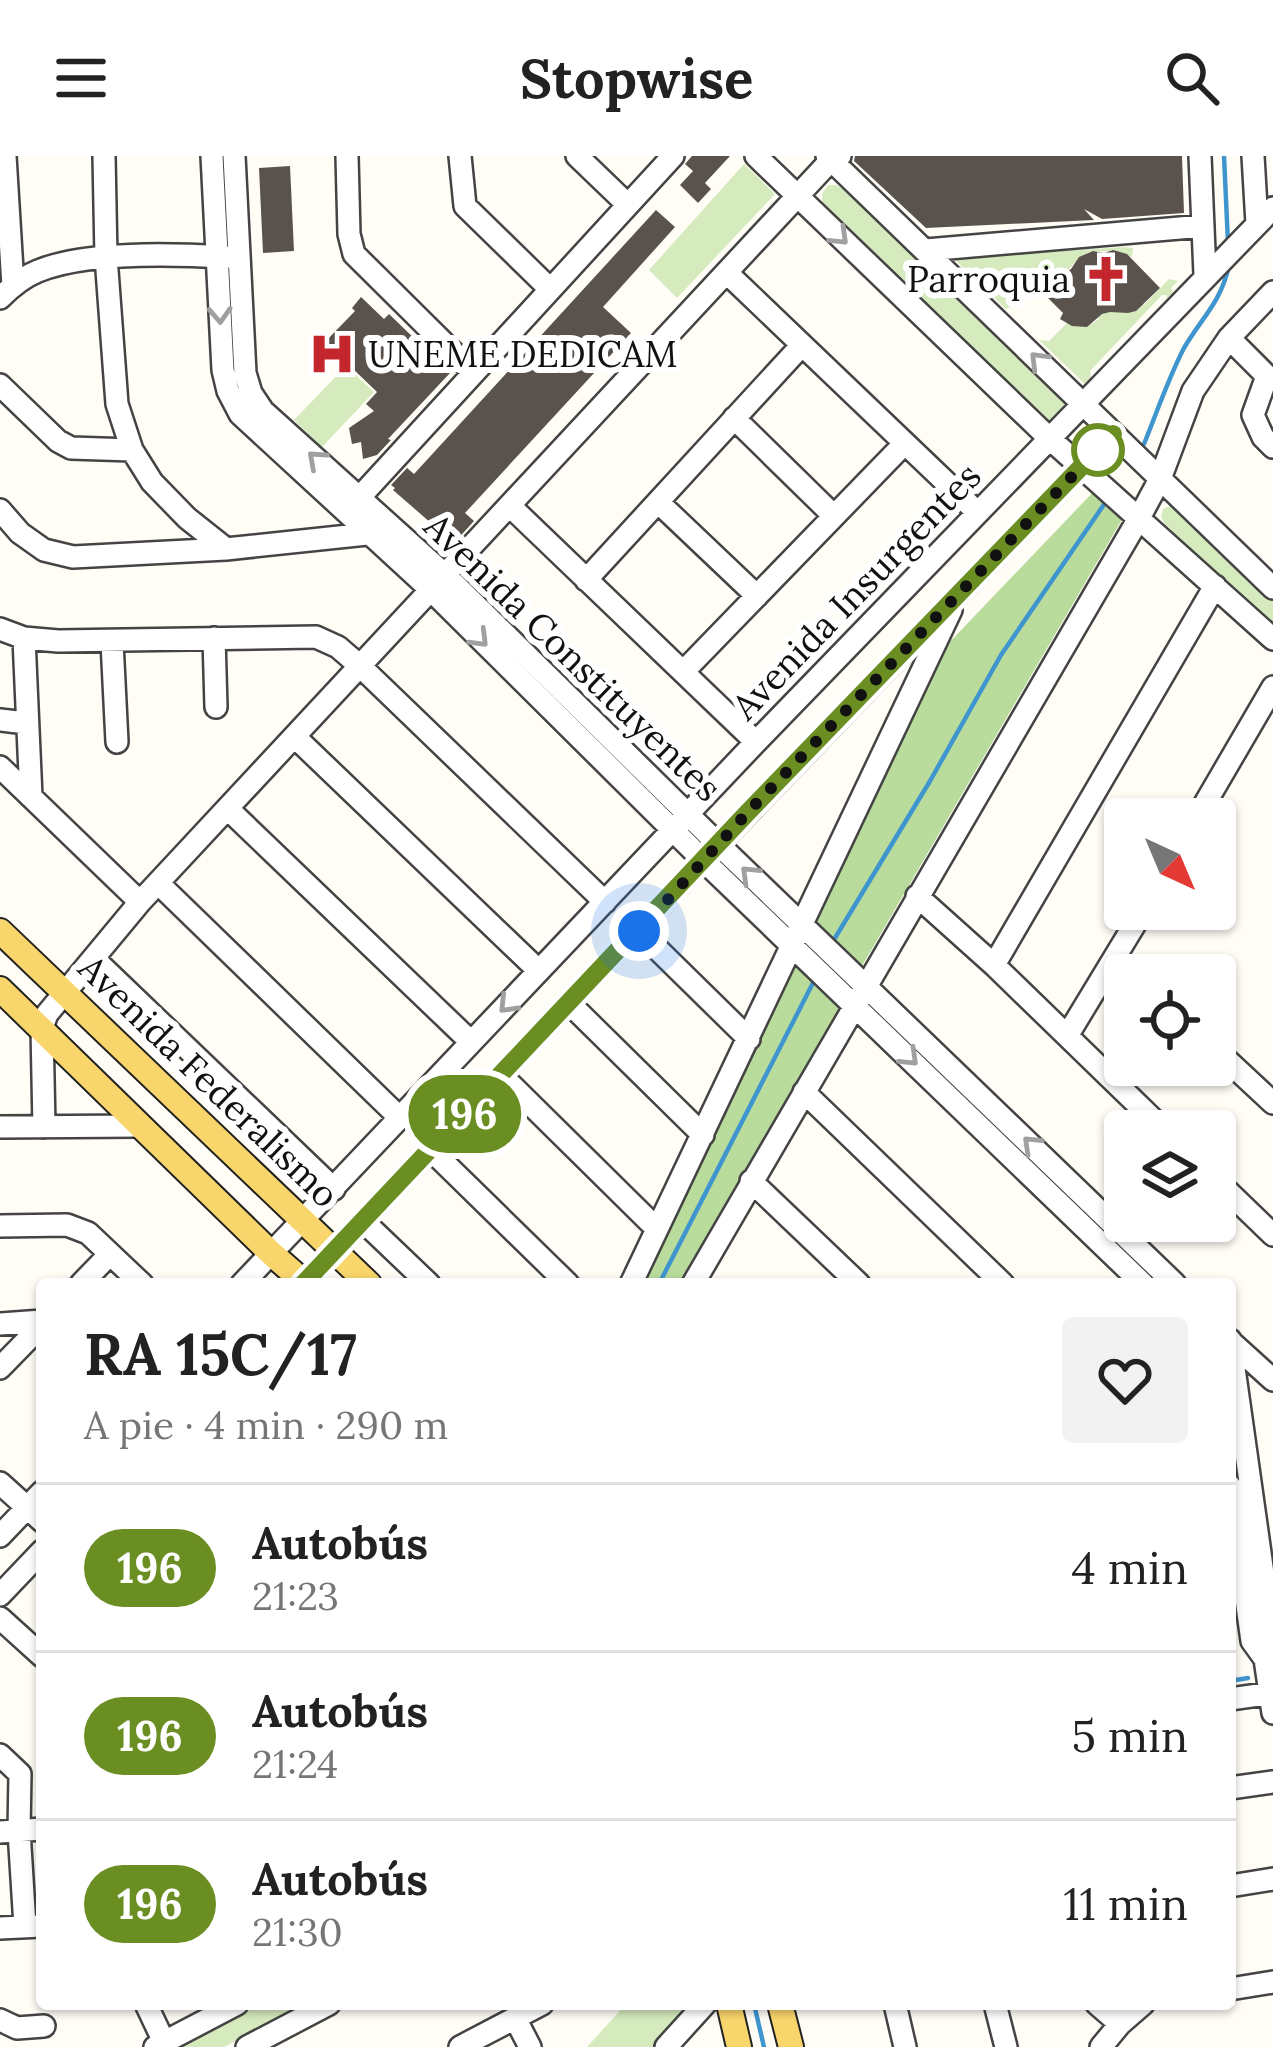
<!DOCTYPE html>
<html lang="es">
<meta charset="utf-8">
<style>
:root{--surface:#fff;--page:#f2f2f2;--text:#222;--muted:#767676;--line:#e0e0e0}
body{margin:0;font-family:Lora,serif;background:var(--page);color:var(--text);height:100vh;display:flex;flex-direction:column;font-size:45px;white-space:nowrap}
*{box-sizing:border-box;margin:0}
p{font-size:39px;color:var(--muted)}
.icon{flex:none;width:66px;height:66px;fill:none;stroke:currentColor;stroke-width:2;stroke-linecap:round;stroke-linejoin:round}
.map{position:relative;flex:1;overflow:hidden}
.panel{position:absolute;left:36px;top:1122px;width:1200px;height:732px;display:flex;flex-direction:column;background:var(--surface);border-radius:12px;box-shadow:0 3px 9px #0004}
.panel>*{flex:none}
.badge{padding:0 24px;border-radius:39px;font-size:42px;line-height:78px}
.needle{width:78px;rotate:136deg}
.buttons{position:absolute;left:1104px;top:642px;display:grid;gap:24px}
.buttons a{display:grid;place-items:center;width:132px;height:132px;border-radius:12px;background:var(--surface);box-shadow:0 3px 9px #0004;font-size:60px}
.you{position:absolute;width:60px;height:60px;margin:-30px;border:9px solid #fff;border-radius:50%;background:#1a73e8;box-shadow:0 0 0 18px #1a73e833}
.map>.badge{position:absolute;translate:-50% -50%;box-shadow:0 0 0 6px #fff}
.round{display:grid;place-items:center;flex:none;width:126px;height:126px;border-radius:12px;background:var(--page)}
.head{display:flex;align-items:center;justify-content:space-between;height:204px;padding:0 48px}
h1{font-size:57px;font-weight:700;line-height:90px}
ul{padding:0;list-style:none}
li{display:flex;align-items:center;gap:36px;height:168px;padding:0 48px;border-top:3px solid var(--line)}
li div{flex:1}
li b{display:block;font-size:45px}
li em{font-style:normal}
li .badge{min-width:132px;font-weight:700;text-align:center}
header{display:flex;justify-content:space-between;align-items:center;height:156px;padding:0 48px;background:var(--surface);font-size:54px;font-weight:700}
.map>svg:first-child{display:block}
</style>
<header><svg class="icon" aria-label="menu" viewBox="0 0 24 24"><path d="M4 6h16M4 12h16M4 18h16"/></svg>Stopwise<svg class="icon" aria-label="search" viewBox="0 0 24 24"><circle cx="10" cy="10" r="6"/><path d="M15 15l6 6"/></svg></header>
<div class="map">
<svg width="1273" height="1891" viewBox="0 0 1273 1891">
<rect width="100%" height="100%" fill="#fffdf5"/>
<path fill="#d5ebbd" d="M744,8l31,30 -98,104 -28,-28z
M828,29h8l9,5 222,215 -19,19 -223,-216c-5,-10 -4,-14 3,-23z
M1125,91l8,1 -1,9 -19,-7c-7,2 -13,1 -20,1 -12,2 -30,23 -35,33h-10l-8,-5 -3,6 3,4 -34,20 -53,-51z
M1169,123l9,2 -7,7 2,4 -6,6 -1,-3h-4l-72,76 1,6 -6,7 -46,-44 10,1 18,-18 20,4 12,-8 -4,-3 28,-10v7l12,-2 7,-8 2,2z
M346,210l28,26 -52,55 -28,-27z
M1172,349l101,97v27l-108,-105 -4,-7 2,-8z
M251,1848h54l-81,43h-56z
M626,1848h69l-39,43h-69z"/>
<path fill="#b9dc9c" d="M1097,332l27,28 -262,450 -47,-46 128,-271z
M797,803l48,43 -166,282h-38z"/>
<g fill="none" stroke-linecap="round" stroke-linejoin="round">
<path stroke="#3f96cf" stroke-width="4.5" d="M1224,0l4,87
M1144,288c13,-32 24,-65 40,-96 18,-31 36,-44 45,-82
M835,782l95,-157 71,-126 104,-152
M659,1128l156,-305
M1230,1525l18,-3
M754,1848l10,43"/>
</g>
<path fill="#5a524d" d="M692,0h38l-25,27 6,6 -13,14 -18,-18 13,-14 -8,-7z
M855,0h327l2,57 -82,6 -18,-10 10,11 -168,8 -72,-67z
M290,10l4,85 -31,2 -4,-85z
M656,54l19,17 -72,80 28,26 -166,180 9,8 -20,22 -61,-53 2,-2 -4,-3 16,-17 7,6z
M1113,94l14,4 33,34 -24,23 -8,2 -18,-1 -8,2 -15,13 -15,-1 -12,-7 3,-6 -18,-18 -13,-26 24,18 7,-13 8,-5 8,-12 14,-6 11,2z
M361,141l23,22 5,-5 61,59 -62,66 3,1 -14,15 -14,4 -2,-17 -9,2 -3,-16 25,-17 -8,-7 11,-12 -52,-50 30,-31 -3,-3z"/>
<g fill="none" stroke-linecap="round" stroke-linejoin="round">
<defs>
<path id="minor" d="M5,0l8,130
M104,0l2,101 11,147 15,46 20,32 35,36 39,31
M212,0l11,214 5,21 12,23 190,175 273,271 440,424
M234,0l11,217 6,20 12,18 181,163 274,270 457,440
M347,0l2,78 5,20 119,118
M460,0l5,50 85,83
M577,0l51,49
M756,0l293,282 224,201
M827,0l446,432
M1200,0l5,119
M1253,0l4,68
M926,94l277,-24
M727,117l250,239
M0,142c11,-11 23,-21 38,-27 48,-20 135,-17 188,-14
M1229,182l38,38
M1267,220l-14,39 10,22 10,10
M0,229l58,56 13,7 61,2
M734,262l100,98
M359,342l314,-342
M658,346l99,94
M510,350l246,236
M0,354l20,23 24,17 29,7 153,-8 141,-15 7,-6
M586,424l216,-235
M0,473l24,9 34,3 258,-4 22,10 22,19 245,236
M24,482l7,159
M214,482l2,69
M112,486l5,100
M683,516l222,-229
M0,564l26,3
M295,581l244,234
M0,611l140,135
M228,653l243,233
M1196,663l77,-132
M158,727l241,234
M917,740l77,69 171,166
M639,775l110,108
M94,803l240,230
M994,809l221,-379
M570,848l133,131
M1067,880l77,-127
M1215,893l58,54
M502,920l155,153
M804,936l199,192
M0,971l140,-1
M44,971l-2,-99 5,-14 93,-112 691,-742 9,-4
M431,994l137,134
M1215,1023l58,56
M751,1025l108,103
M363,1065l66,63
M0,1070l67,-1 21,8 54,51
M81,1128l29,-30
M242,1128l514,-542 517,-534
M303,1128l415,-440 395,-410
M631,1128l320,-674
M693,1128l446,-766 21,-39 33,-88 36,-53 44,-46
M0,1168l42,-3
M1230,1184l42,298 -7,21 8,54
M1231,1186l42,38
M0,1212l42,-43
M0,1327l42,38
M1230,1330l22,155 13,18
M0,1380l42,-44
M0,1439l42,-44
M0,1462l42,38
M1230,1543l43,-6
M0,1599l20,19 -1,57 6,95
M1230,1632l43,-6
M0,1676l42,-3
M1230,1730l43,-7
M0,1772l42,-2
M1230,1833l43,-7
M146,1848l18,38
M895,1848l10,43
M995,1848l11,43
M1097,1848l23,20
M515,1862l15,29
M0,1864l17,8 27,-2
M155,1891l82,-43
M247,1891l82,-43
M460,1891l82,-43
M666,1891l39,-43
M1101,1891l19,-23 23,-20"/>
<path id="major" d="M0,775l369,353
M0,833l272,265 34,30
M729,1848l10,43
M780,1848l11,43"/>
</defs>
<use href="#minor" stroke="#444" stroke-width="26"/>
<use href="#major" stroke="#222" stroke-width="28"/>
<use href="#minor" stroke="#fff" stroke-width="21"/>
<use href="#major" stroke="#f9d66b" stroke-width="24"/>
</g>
<defs><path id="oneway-chevron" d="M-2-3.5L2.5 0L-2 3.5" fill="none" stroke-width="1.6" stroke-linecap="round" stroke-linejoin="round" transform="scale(3)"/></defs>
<g stroke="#a0a0a0">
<use href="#oneway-chevron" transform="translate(840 81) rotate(44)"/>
<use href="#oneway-chevron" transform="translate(220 159) rotate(87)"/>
<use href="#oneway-chevron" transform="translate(1038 204) rotate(-135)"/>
<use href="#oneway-chevron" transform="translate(316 303) rotate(-138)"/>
<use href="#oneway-chevron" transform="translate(480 483) rotate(45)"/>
<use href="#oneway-chevron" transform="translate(749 718) rotate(-136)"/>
<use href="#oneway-chevron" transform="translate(507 849) rotate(134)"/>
<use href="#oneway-chevron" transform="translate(910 902) rotate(44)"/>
<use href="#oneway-chevron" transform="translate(1031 988) rotate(-136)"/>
</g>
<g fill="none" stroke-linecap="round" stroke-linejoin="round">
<defs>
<path id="line" d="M303,1128l445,-472 365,-378"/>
</defs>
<use href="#line" stroke="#fff" stroke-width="27"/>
<use href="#line" stroke="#6b8e23" stroke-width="18"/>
<path stroke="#111" stroke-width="12" stroke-dasharray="0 21.6" d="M639,775l109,-119 365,-378 -15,16"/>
</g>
<defs>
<symbol id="church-bare" viewBox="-9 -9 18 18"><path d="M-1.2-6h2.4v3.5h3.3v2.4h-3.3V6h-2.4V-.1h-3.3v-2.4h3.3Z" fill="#c4262e" stroke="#fff" stroke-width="2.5" paint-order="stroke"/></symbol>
<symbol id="hospital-bare" viewBox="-9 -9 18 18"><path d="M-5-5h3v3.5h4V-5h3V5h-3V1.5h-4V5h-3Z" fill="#c4262e" stroke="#fff" stroke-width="2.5" paint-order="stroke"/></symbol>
</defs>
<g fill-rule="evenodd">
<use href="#church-bare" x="1073" y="90" width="66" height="66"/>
<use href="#hospital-bare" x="299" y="165" width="66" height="66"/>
</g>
<circle fill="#fff" stroke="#6b8e23" stroke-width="6" cx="1098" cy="294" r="24"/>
<g text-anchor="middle" stroke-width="12" stroke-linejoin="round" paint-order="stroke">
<g font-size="36" fill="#111" stroke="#fff" text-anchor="end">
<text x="1070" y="136">Parroquia</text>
<text x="368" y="211" text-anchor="start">UNEME DEDICAM</text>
</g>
<g font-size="36" fill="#111" stroke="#fff">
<text transform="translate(856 435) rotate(-46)" y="13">Avenida Insurgentes</text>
<text transform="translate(573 501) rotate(44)" y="13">Avenida Constituyentes</text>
<text transform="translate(209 925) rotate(44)" y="13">Avenida Federalismo</text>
</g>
</g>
</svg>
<div class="buttons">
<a><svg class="needle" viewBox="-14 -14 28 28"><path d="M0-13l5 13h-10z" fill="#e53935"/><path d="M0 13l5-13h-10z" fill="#767676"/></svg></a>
<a><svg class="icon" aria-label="locate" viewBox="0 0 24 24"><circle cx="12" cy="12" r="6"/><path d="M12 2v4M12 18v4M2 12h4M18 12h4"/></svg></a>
<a><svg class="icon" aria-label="layers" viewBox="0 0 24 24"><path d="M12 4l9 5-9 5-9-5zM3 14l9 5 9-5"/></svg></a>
</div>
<div class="you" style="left:639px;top:775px"></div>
<b class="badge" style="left:465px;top:958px;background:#6b8e23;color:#fff">196</b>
<section class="panel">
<div class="head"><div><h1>RA 15C/17</h1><p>A pie · 4 min · 290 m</p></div><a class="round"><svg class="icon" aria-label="heart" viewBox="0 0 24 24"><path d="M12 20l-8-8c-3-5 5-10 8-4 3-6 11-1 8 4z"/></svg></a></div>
<ul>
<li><span class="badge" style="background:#6b8e23;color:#fff">196</span><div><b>Autobús</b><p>21:23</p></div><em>4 min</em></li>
<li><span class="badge" style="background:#6b8e23;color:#fff">196</span><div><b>Autobús</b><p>21:24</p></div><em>5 min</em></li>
<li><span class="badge" style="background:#6b8e23;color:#fff">196</span><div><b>Autobús</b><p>21:30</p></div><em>11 min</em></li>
</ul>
</section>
</div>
